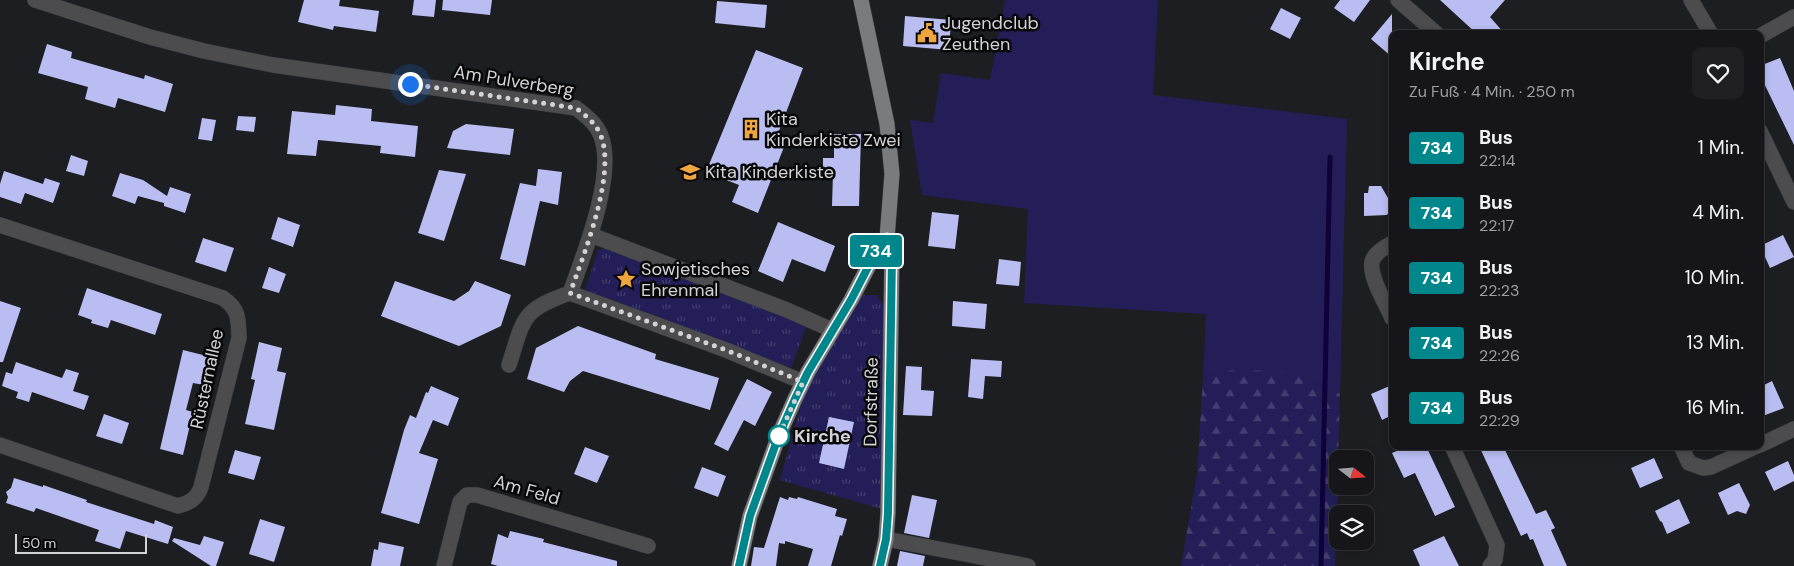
<!DOCTYPE html>
<html lang="de">
<meta charset="utf-8">
<style>
:root{--surface:#16161a;--page:#1f1f23;--text:#f1f3f6;--muted:#9e9fa2;--line:#353539}
body{margin:0;font-family:"DM Sans",sans-serif;background:var(--page);color:var(--text);height:100vh;display:flex;flex-direction:column;font-size:19px;white-space:nowrap}
*{box-sizing:border-box;margin:0}
p{font-size:16px;color:var(--muted)}
.icon{flex:none;width:28px;height:28px;fill:none;stroke:currentColor;stroke-width:2;stroke-linecap:round;stroke-linejoin:round}
.map{position:relative;flex:1;overflow:hidden}
.panel{position:absolute;left:1389px;top:30px;width:375px;height:420px;display:flex;flex-direction:column;background:var(--surface);border-radius:10px;box-shadow:0 2px 8px #0003,0 0 0 1px var(--line)}
.panel>*{flex:none}
.badge{padding:0 10px;border-radius:4px;font-size:18px;line-height:32px}
.needle{width:32px;rotate:107deg}
.fabs{position:absolute;left:1329px;top:450px;display:grid;gap:10px}
.fabs a{display:grid;place-items:center;width:45px;height:45px;border-radius:10px;background:var(--surface);box-shadow:0 2px 8px #0003,0 0 0 1px var(--line);font-size:25px}
.scale{position:absolute;left:15px;bottom:12px;width:132px;box-sizing:border-box;padding-left:5px;border:2px solid #d3d3d6;border-top:0;font-size:14px;line-height:18px;white-space:nowrap;color:#d3d3d6;-webkit-text-stroke:4px #08080a;paint-order:stroke}
.you{position:absolute;width:25px;height:25px;margin:-12px;border:4px solid #fff;border-radius:50%;background:#1a73e8;box-shadow:0 0 0 8px #1a73e833}
.map>.badge{position:absolute;translate:-50% -50%;box-shadow:0 0 0 2px #fff}
.round{display:grid;place-items:center;flex:none;width:52px;height:52px;border-radius:10px;background:var(--page)}
.summary{display:flex;align-items:center;justify-content:space-between;height:85px;padding:0 20px}
h1{font-size:24px;font-weight:700;line-height:38px}
ul{padding:0;list-style:none}
li{display:flex;align-items:center;gap:15px;height:65px;padding:0 20px}
li div{flex:1}
li b{display:block;font-size:19px}
li em{font-style:normal}
li .badge{min-width:55px;font-weight:700;text-align:center}
.map>svg:first-child{display:block}
</style>
<div class="map">
<svg width="1794" height="566" viewBox="0 0 1794 566">
<defs>
<pattern id="forest-firs" width="22" height="20" patternUnits="userSpaceOnUse" patternTransform="scale(1.25)"><rect width="22" height="20" fill="#231e58"/><path d="M5 1l3.5 6h-7zM16 11l3.5 6h-7z" fill="#423e6f"/></pattern>
<pattern id="park-tufts" width="24" height="20" patternUnits="userSpaceOnUse" patternTransform="scale(1.25)"><rect width="24" height="20" fill="#231e58"/><path d="M3 7l-1-3M5 7V3M7 7l1-3M15 17l-1-3M17 17v-4M19 17l1-3" fill="none" stroke="#423e6f"/></pattern>
</defs>
<rect width="100%" height="100%" fill="#1d1e22"/>
<path fill="#231e58" d="M1005,0h153l-5,95 194,24 -7,275 -29,-14 -79,-10 -29,7 3,-63 -182,-11 4,-94 -106,-14 -12,-75 23,3 8,-50 49,7z"/>
<path fill="url(#forest-firs)" d="M1232,370l49,1 30,9 29,14 -5,172h-154l16,-93 6,-96z"/>
<path fill="url(#park-tufts)" d="M607,248l200,77 -16,43 -206,-78 13,-40z
M863,295h14l8,13 -3,201 -102,-29 23,-82 48,-92z"/>
<g fill="none" stroke-linecap="round" stroke-linejoin="round">
<path stroke="#0e0238" stroke-width="5" d="M1321,566l9,-409"/>
</g>
<path fill="#b9bdf1" d="M304,0h36l-1,6 40,5 -3,21 -42,-6 -1,4 -35,-8z
M414,0h22l-2,17 -22,-2z
M443,0h49l-2,15 -48,-5z
M1340,0h30l-16,22 -20,-14z
M1440,0h65l-15,17 15,17h-28z
M717,1l50,4 -2,23 -50,-5z
M1281,8l20,10 -11,21 -20,-10z
M1392,14v43l-21,-18z
M905,16l46,4 -2,30 -46,-4z
M47,44l25,8 -1,6 73,21 1,-4 28,9 -8,28 -47,-14 -3,10 -30,-9 3,-12 -50,-14z
M756,50l47,18 -29,76 10,3 -26,66 -26,-11 7,-17 -33,-13z
M1780,58l14,33v54l-34,-70v-2l4,-2 -2,-6z
M336,105l36,4 -1,12 47,5 -3,31 -35,-4 1,-7 -63,-6 -2,16 -29,-2 5,-43 43,4z
M238,116l18,1 -2,15 -18,-2z
M202,118l14,2 -4,21 -14,-2z
M466,124l48,5 -4,26 -63,-7 6,-17z
M834,134h27l-2,72h-27l1,-33 -10,-1v-14h11z
M71,155l17,6 -4,15 -18,-5z
M538,169l24,3 -4,33 -18,-4 -15,65 -25,-7 20,-76 16,3z
M439,170l27,4 -22,67 -26,-8z
M4,171l39,13 2,-6 15,5 -7,20 -28,-10 -4,11 -21,-7v-13z
M120,173l23,7 24,16 3,-9 21,7 -6,19 -21,-7v-3l-26,-7 -3,8 -23,-8z
M1369,186h12l11,19 -5,10 -23,1v-23h4z
M932,212l27,3 -4,34 -27,-3z
M278,217l22,8 -7,22 -22,-8z
M778,222l57,24 -10,26 -33,-13 -9,23 -25,-11z
M1783,235l11,22 -24,11 -10,-22z
M203,238l31,10 -8,24 -31,-10z
M999,259l22,3 -2,24 -23,-2z
M269,267l17,7 -7,19 -17,-5z
M395,281l59,20 15,-10 6,-10 36,14 -10,31 -42,20 -78,-30z
M87,288l75,26 -7,21 -44,-15 -3,8 -17,-5 1,-3 -14,-5z
M0,301l21,7 -18,54h-3z
M953,301l34,3 -2,25 -33,-3z
M578,326l78,28 -1,5 64,19 -9,32 -127,-39 -13,10 -6,11 -37,-13 9,-31z
M259,342l23,6 -5,23 9,2 -12,57 -29,-6 10,-44 -4,-1z
M183,350l28,7 -7,28 -11,-2 -7,27 7,2 -10,43 -23,-6z
M971,359l31,2 -1,16 -16,-1 -2,23 -15,-2z
M16,362l46,16 4,-9 13,4 -6,18 16,5 -5,14 -52,-18 -3,10 -13,-4 2,-6 -16,-6 4,-14 6,2z
M906,366l16,1 -1,23 13,1 -2,25 -29,-1z
M747,379l25,13 -17,34 -11,-6 -16,31 -14,-7z
M1772,381l12,27 -24,9v-30z
M1392,385v30l-10,5 -11,-26z
M431,386l28,12 -11,28 -15,-6 -14,33 19,6 -19,65 -38,-11 23,-83 6,-15 6,3 10,-26 2,1z
M104,414l25,9 -7,21 -26,-8z
M829,417l25,5 -10,47 -25,-6z
M1408,446h18l29,61 -20,9 -20,-43 -11,5 -12,-25z
M1479,446h24l33,68 10,-4 9,18 -4,2 16,36h-23l-11,-27 -3,1 -3,-7 -6,3z
M585,447l24,9 -12,27 -23,-9z
M235,450l26,7 -7,23 -26,-7z
M1654,458l9,20 -23,10 -9,-20z
M1788,461l6,14v6l-20,10 -9,-19z
M702,467l24,9 -8,21 -24,-9z
M14,478l29,9v-2l44,15 -1,2 68,22 1,-4 18,7 -5,17 -42,-13 -6,18 -25,-8 4,-11 -63,-22 -2,4 -28,-9 2,-6 -2,-5 5,-4z
M1739,483l11,22 -4,9 -9,-3 -9,4 -10,-22z
M912,495l25,5 -8,38 -25,-5z
M780,497l8,3 1,-3 8,2 1,-2 39,12 -2,7 12,3 -5,17 -2,-1 -9,31h-23l5,-17 -28,-8v3l-6,-1 -3,23h-25l3,-19 10,1z
M1679,499l11,24 -23,11 -5,-12 -2,-1 -5,-10z
M260,519l25,8 -11,35 -25,-8z
M510,531l34,8 -1,3 74,19v5h-119l-7,-2 7,-30 10,4z
M204,536l20,6 -8,24h-5l-39,-25 2,-3 26,7z
M1444,536l15,30h-39l-7,-16z
M379,542l25,5 -4,19h-29l3,-17 4,1z
M900,551l25,5 -2,10h-26z"/>
<g fill="none" stroke-linecap="round" stroke-linejoin="round">
<defs>
<path id="minor" d="M35,0l115,37 54,14 69,14 303,43c10,8 20,15 25,28 15,39 -17,118 -31,157 -49,17 -46,25 -61,72
M1398,0l39,34
M1691,0l20,34
M1760,36l34,-19
M1760,131l34,71
M0,225l223,73c17,12 15,22 16,40l-38,149c-4,12 -12,16 -23,19l-178,-61
M591,235l196,75 45,20
M1392,243c-7,4 -18,10 -20,19 -3,15 14,42 20,56
M570,293l156,57 77,32
M1760,445l34,-16
M1452,446l45,99 -2,15 -5,6
M1681,446l8,17 14,5 8,-1 46,-21
M886,539l142,27
M444,566l16,-64 7,-7h10l171,51"/>
<path id="major" d="M861,0l26,124 5,50 -5,64 5,17 -4,258 -2,26 -6,27
M739,566l11,-50 29,-81 15,-34 14,-29 43,-72 28,-54 8,-8"/>
</defs>
<use href="#minor" stroke="#3a3b3f" stroke-width="16"/>
<use href="#major" stroke="#3a3b3f" stroke-width="16"/>
<use href="#minor" stroke="#4c4c4f" stroke-width="15"/>
<use href="#major" stroke="#7a7b7f" stroke-width="15"/>
</g>
<g fill="none" stroke-linecap="round" stroke-linejoin="round">
<defs>
<path id="line" d="M739,566l11,-50 29,-81 15,-34 14,-29 43,-72 28,-54 8,-8 5,17 -4,258 -2,26 -6,27"/>
</defs>
<use href="#line" stroke="#fff" stroke-width="11"/>
<use href="#line" stroke="#00868b" stroke-width="8"/>
<path stroke="#d3d3d6" stroke-width="5" stroke-dasharray="0 9" d="M410,84l166,24c10,8 20,15 25,28 15,39 -17,118 -31,157l156,57 77,32 -24,54"/>
</g>
<defs>
<symbol id="civic-bare" viewBox="-9 -9 18 18"><path d="M-.6-6.5H3V-4.5H.6V-3L4-1V1h2V6H-6V1h2V-1L-.6-3ZM-1.2 2.5V6h2.4V2.5Z" fill="#f0a63f" stroke="#08080a" stroke-width="2.5" paint-order="stroke"/></symbol>
<symbol id="building-bare" viewBox="-9 -9 18 18"><path d="M-4-6H4V6H1V3H-1V6H-4ZM-2.5-4.3h1.7v1.8h-1.7ZM.8-4.3h1.7v1.8H.8ZM-2.5-1h1.7V.8h-1.7ZM.8-1h1.7V.8H.8Z" fill="#f0a63f" stroke="#08080a" stroke-width="2.5" paint-order="stroke"/></symbol>
<symbol id="school-bare" viewBox="-9 -9 18 18"><path d="M0-5L7-2L0 1L-7-2ZM-4 1L0 2.5L4 1V4Q0 6-4 4Z" fill="#f0a63f" stroke="#08080a" stroke-width="2.5" paint-order="stroke"/></symbol>
<symbol id="sight-bare" viewBox="-9 -9 18 18"><path d="M0-6L1.8-2.2L6-1.7L2.9 1.2L3.7 5.4L0 3.3L-3.7 5.4L-2.9 1.2L-6-1.7L-1.8-2.2Z" fill="#f0a63f" stroke="#08080a" stroke-width="2.5" paint-order="stroke"/></symbol>
</defs>
<g fill-rule="evenodd">
<use href="#civic-bare" x="913" y="19" width="28" height="28"/>
<use href="#building-bare" x="737" y="115" width="28" height="28"/>
<use href="#school-bare" x="676" y="158" width="28" height="28"/>
<use href="#sight-bare" x="612" y="265" width="28" height="28"/>
</g>
<circle fill="#fff" stroke="#00868b" stroke-width="2.5" cx="779" cy="436" r="10"/>
<g text-anchor="middle" stroke-width="5" stroke-linejoin="round" paint-order="stroke">
<g font-size="18" fill="#d3d3d6" stroke="#08080a" text-anchor="start">
<text x="942" y="29">Jugendclub<tspan x="942" dy="21">Zeuthen</tspan></text>
<text x="766" y="125">Kita<tspan x="766" dy="21">Kinderkiste Zwei</tspan></text>
<text x="705" y="178">Kita Kinderkiste</text>
<text x="641" y="275">Sowjetisches<tspan x="641" dy="21">Ehrenmal</tspan></text>
</g>
<g font-size="18" fill="#d3d3d6" stroke="#08080a">
<text transform="translate(514 81) rotate(9)" y="6">Am Pulverberg</text>
<text transform="translate(207 379) rotate(-78)" y="6">Rüsternallee</text>
<text transform="translate(871 402) rotate(-89)" y="6">Dorfstraße</text>
<text transform="translate(527 490) rotate(16)" y="6">Am Feld</text>
</g>
<g font-size="18" font-weight="bold" fill="#d3d3d6" stroke="#08080a" text-anchor="start">
<text x="794" y="442">Kirche</text>
</g>
</g>
</svg>
<div class="fabs">
<a><svg class="needle" viewBox="-14 -14 28 28"><path d="M0-13l5 13h-10z" fill="#e53935"/><path d="M0 13l5-13h-10z" fill="#9e9fa2"/></svg></a>
<a><svg class="icon" aria-label="layers" viewBox="0 0 24 24"><path d="M12 4l9 5-9 5-9-5zM3 14l9 5 9-5"/></svg></a>
</div>
<div class="scale">50 m</div>
<div class="you" style="left:410px;top:84px"></div>
<b class="badge" style="left:876px;top:251px;background:#00868b;color:#fff">734</b>
<section class="panel">
<div class="summary"><div><h1>Kirche</h1><p>Zu Fuß · 4 Min. · 250 m</p></div><a class="round"><svg class="icon" aria-label="heart" viewBox="0 0 24 24"><path d="M12 20l-8-8c-3-5 5-10 8-4 3-6 11-1 8 4z"/></svg></a></div>
<ul>
<li><span class="badge" style="background:#00868b;color:#fff">734</span><div><b>Bus</b><p>22:14</p></div><em>1 Min.</em></li>
<li><span class="badge" style="background:#00868b;color:#fff">734</span><div><b>Bus</b><p>22:17</p></div><em>4 Min.</em></li>
<li><span class="badge" style="background:#00868b;color:#fff">734</span><div><b>Bus</b><p>22:23</p></div><em>10 Min.</em></li>
<li><span class="badge" style="background:#00868b;color:#fff">734</span><div><b>Bus</b><p>22:26</p></div><em>13 Min.</em></li>
<li><span class="badge" style="background:#00868b;color:#fff">734</span><div><b>Bus</b><p>22:29</p></div><em>16 Min.</em></li>
</ul>
</section>
</div>
